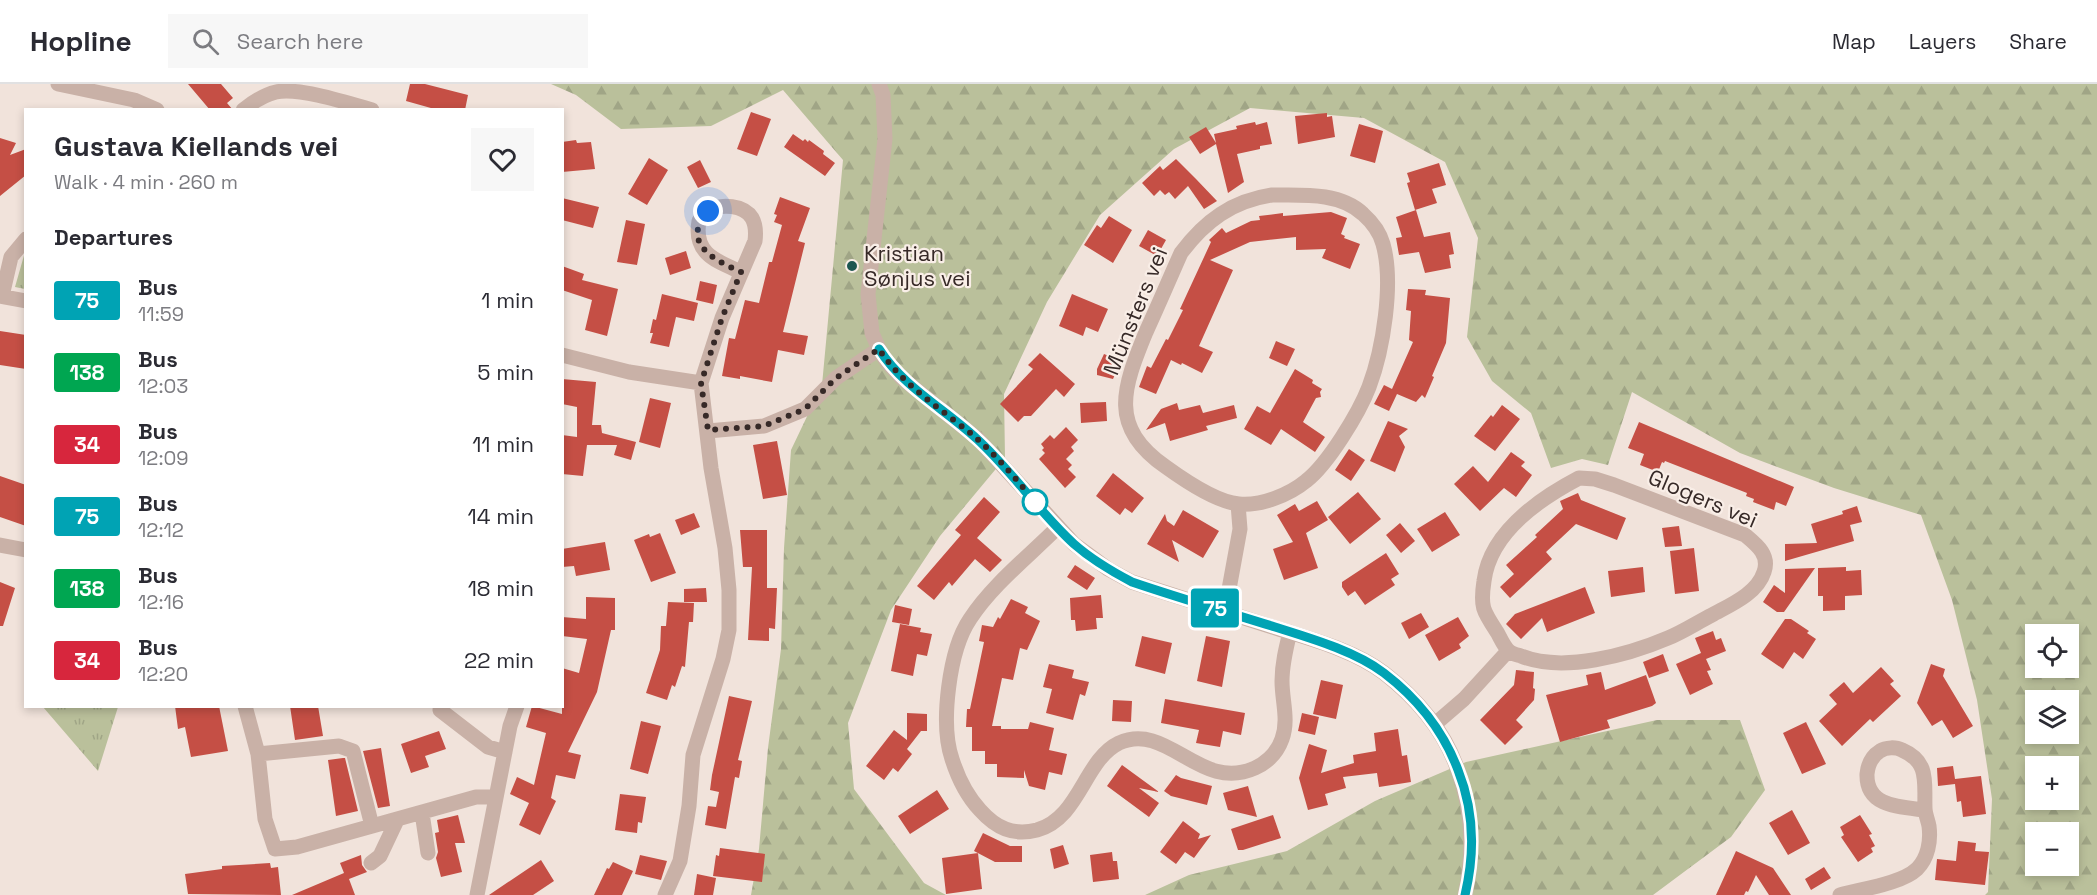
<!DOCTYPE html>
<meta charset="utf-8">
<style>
:root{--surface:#fff;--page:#f7f7f7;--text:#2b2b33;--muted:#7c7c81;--line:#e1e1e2}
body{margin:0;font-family:"Space Grotesk",sans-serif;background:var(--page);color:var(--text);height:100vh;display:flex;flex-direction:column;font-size:22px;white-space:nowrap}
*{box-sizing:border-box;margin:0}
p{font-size:20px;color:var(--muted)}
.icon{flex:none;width:33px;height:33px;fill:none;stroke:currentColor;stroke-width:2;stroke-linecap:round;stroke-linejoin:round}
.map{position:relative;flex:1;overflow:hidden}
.panel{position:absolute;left:24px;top:24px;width:540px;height:600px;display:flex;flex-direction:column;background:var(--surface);border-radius:0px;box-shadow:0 3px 9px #0003}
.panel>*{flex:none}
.badge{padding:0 12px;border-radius:4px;font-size:21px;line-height:39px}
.tools{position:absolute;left:2025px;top:540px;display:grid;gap:12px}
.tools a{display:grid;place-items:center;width:54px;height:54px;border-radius:0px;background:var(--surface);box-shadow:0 3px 9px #0003;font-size:30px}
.you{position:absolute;width:30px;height:30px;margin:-15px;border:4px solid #fff;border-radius:50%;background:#1a73e8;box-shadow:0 0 0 9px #1a73e833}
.map>.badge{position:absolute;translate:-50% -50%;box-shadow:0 0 0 3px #fff}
h2{padding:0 30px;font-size:22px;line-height:54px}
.round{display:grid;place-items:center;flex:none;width:63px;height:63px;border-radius:0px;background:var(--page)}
.summary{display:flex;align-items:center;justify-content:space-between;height:102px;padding:0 30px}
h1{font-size:28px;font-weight:800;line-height:45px}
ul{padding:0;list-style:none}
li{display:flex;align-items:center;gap:18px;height:72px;padding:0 30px}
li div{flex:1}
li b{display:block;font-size:22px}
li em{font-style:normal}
li .badge{min-width:66px;font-weight:700;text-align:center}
header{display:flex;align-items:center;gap:36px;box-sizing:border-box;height:84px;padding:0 30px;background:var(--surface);border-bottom:2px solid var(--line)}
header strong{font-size:28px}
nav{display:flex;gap:33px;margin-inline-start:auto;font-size:21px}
.search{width:420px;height:54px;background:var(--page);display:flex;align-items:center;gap:15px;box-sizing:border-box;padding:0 21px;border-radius:0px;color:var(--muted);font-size:22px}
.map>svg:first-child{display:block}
</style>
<header>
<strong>Hopline</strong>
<div class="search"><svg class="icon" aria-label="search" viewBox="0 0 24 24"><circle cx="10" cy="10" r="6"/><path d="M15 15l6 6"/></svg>Search here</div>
<nav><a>Map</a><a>Layers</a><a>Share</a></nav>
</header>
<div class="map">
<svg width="2097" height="811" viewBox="0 0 2097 811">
<defs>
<pattern id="forest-firs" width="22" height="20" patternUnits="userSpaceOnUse" patternTransform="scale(1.5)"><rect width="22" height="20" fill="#bac09b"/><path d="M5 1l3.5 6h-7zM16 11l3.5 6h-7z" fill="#a0a586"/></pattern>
<pattern id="park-tufts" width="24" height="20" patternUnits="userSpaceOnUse" patternTransform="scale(1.5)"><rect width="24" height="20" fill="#bac09b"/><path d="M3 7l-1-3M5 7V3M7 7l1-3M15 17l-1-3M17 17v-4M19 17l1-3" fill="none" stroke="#a0a586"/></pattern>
</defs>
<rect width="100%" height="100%" fill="#f1e3db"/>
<path fill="url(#forest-firs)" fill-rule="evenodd" d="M551,0h1546v811h-112l3,-3 4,-93 -15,-99 -25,-100 -31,-85 -87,-27 -94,-35 -108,-61 -24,73 -26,-6 -31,9 -20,-55 -39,-32 -25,-44 11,-99 -33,-76 -81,-44 -114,-10 -76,41 -74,66 -53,87 -43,92 1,64 -65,78 -49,74 -43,113 6,66 70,94 22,12h-195l8,-46 9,-101 13,-99 3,-101 7,-98 31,-65 21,-225 -60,-70 -72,36 -90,3 -45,-34zM2036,550h32v34h-32zM2036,616h32v34h-32zM2036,682h32v34h-32zM2036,748h32v34h-32z
M1657,636h83l25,70 -34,47 -78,58h-508l44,-20 98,-24 88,-50 91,-39z"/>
<path fill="url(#park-tufts)" d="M25,168l1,37h-1l-10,-2z
M43,623h75l-20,64z"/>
<path fill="#c54f45" d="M188,0h33l12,14 -6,5 6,7h-23z
M410,0h15l43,11 -3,15h-27l-32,-9z
M751,28l20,7 -14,37 -20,-7z
M1327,29v4l5,-1 3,21 -37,7 -3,-28z
M1255,38l1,3 11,-3 5,22 -12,2v3l-23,5 7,28 -16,11 -12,-49 -16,10 -11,-17 17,-10 10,16 -2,-9 23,-5 -1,-3z
M1359,40l24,7 -8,32 -25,-7z
M793,50l10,7 2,-2 3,3 1,-2 15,11 -1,3 12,9 -10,13 -41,-29z
M0,54l16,5 -6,12 16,-6v26l-26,21z
M576,56l1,3 14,-1 4,27 -33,3v-30z
M649,74l19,12 -21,35 -19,-11z
M1176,75l20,20 21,22 -13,8 -16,-23 -13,13 -6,-7 -4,3 -5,-5 -6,6 -12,-13 18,-17 3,4z
M700,76l11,22 -13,6 -11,-21z
M1439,79l7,22 -14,4 5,14 -22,7 -8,-27 3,-1 -3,-9z
M780,113l30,11 -12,33 7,2 -22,89 25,4 -4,19 -26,-5 -6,32 -32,-6v3l-18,-3 7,-38 6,1 10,-39 14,3 10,-41h3l10,-37 -8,-3 3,-7 -3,-1z
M562,114l37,9 -6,21 -31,-8z
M1416,126l8,27 26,-5 4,22 -5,1 2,13 -26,5 -6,-21 -20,3 -3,-17 6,-1 -6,-20z
M1331,128l16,6 -6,16 4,2 -1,2 16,6 -10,25 -28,-11 4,-9 -30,1v-13l-46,5 -40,18 23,10 -34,76 14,6 -11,21 -20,-10 -1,2 -10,-5 -15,34 -17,-7 8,-21 4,2 15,-29 2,1 15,-30 -3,-1 31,-67 -2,-2 13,-12 4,5 25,-12 9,-1 -1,-4 24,-3v3z
M1109,132l23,14 -19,33 -29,-18 13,-20 4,3z
M626,136l19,4 -8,41 -20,-3z
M1148,146l18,10 -9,16 -18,-10z
M686,167l5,17 -21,7 -5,-17z
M562,182l22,8 -2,6 36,9 -11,47 -22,-6 7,-30 -30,-10z
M700,197l17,4 -4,19 -17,-4z
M1408,205l18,1 -1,5 25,3 -4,45 -14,33 2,1 -9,21 -3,-3 -6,7 -19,-8 -8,17 -15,-7 10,-19 8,4 21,-47 -4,-2 2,-29 -5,-1z
M662,210l36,9 -4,18 -18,-4 -7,30 -19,-4 3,-10h-3l3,-14 3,1z
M1072,210l36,15 -10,23 -12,-5 -3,9 -24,-10z
M0,247l26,4v34l-26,-4z
M1276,257l19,8 -8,17 -18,-8z
M1040,269l35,31 -11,13 -8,-8 -25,27h-7l-6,6 -18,-18 33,-35 -5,-4z
M1104,270l17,7 -8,18 -16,-4v-6z
M1295,285l18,11 -1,3 10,6 -2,3 1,5 -5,1 -13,24 22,15 -10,15 -34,-23 -10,16 -27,-16 13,-23 13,7z
M562,295l34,3 -4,43h9l1,8 34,9 -5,18 -17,-5 3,-10h-30l-4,31 -21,-2v-39l15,2v-30l-15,-3z
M650,314l21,5 -11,45 -21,-6z
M1106,318l1,19 -26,2 -1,-20z
M1177,319l2,7 21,-5 3,8 31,-8 3,13 -31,8 2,4 -38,11 -5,-18 -19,7 15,-21z
M1502,321l18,14 -25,32 -21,-15 17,-21 2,2z
M1388,337l20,8 -9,7 6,11 -10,25 -25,-11z
M1639,338l155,65 -8,19 -10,-4 -2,8 -21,-8 1,-3 -8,-3 1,-3 -82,-32 -1,2 -2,-1 -4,10 -18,-7 4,-11 -16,-6z
M1066,343l12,13 -7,7 3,4 -8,8 6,6 -4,4 8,8 -11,11 -26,-29 6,-6 -3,-3 2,-2 -3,-4 9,-9 4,4z
M777,357l10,54 -24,4 -10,-54z
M1349,365l16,11 -14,21 -16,-11z
M1511,368l14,10 -4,4 11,9 -16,22 -12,-9 -24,23 -26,-27 19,-18 15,16z
M1113,389l31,25 -12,15 -7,-5 -5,7 -24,-19z
M0,392l26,9v41l-26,-9z
M1358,408l23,27 -31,25 -22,-27z
M1578,409l3,7 45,18 -9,22 -41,-16 -30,28 6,7 -42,39 -10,-11 14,-13 -8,-9 31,-28 -2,-2 28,-26 -3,-8z
M984,413l16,15 -23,26 25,22 -12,12 -15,-13 -23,27 -3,-4 -15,18 -17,-14 44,-51 -6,-5z
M1317,417l11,19 -22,13 12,35 -34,12 -11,-31 20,-7 -16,-27 18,-11 4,7z
M1857,422l5,16 -12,3 4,16 -69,20v-17l32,-1 -6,-19 32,-10 -1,-3z
M1183,426l36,21 -16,27 -31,-18 7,22 -32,-18 18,-30 2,7 7,5z
M1445,428l15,23 -28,17 -15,-23z
M694,429l6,14 -19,8 -6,-15z
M1400,439l15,18 -14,12 -15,-18z
M1679,442l3,20 -17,1 -3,-19z
M740,446h27v58h10l-2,41 -6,-1v13l-21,-1 4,-73h-9z
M660,449l16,40 -25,9 -17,-42 15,-6 1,3z
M605,458l5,28 -34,6 -2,-10 -12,1v-18z
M1694,464l5,43 -24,3 -5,-43z
M1386,469l13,21 -8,5 4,6 -30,20 -10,-14 -7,5 -6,-9v-5z
M1075,481l20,13 -8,12 -20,-13z
M1643,483l2,25 -34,5 -3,-26z
M1846,483v4l15,-1 1,25 -17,1v14l-22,1v-15h-5v-28z
M1815,484l-31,44h-7l-14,-10 11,-17 11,8v-24z
M0,498l15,6 -12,38h-3z
M1585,503l10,26 -48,19 -5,-14 -21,21 -15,-15 9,-10z
M706,504l1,14h-23v-13z
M1101,511l2,23h-7l1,11 -21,2 -1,-11h-4l-1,-22z
M586,513l29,1v32h-4l-14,62 -29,60 13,3 -6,24 -19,-4 -5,23 5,3 -16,34 -21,-10 10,-22 -19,-9 7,-17 17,8 12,-52 -20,-6 6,-21 30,8v-46l17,5 8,-34 -25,-3v-19l24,2z
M1011,515l17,8 -3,6 15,8 -13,29 -7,-2 -7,32 -11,-2 -10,48h9v3h27l2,-7 24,6 -5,22 18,4 -5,21 -13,-3 -4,18 -16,-4 -5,-16v8l-27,-1v-13h-12v-13h-13v-24h-6l1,-18h3l14,-67 -5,-1 3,-16 11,2 5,-10 2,2z
M668,518l26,1 -1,19h-4l-4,45 -3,-1 -7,21 -3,-2 -5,15 -21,-7 14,-43 1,-24h5z
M895,521l17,4 -3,16 -17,-3z
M1421,529l8,14 -20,12 -8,-16z
M1458,533l11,19 -10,8 2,4 -22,13 -14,-26z
M1785,535h6l18,12 -2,2 9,6 -13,20 -9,-7 -11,17 -22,-15z
M900,540l21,4 -1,4 12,2 -5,22 -10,-2 -4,22 -22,-5z
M1713,547l3,9 5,-2 5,13 -20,8 5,11 -4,1 6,13 -23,11 -14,-31 25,-11 -6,-15z
M1142,552l30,7 -7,31 -30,-8z
M1206,552l24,5 -8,46 -25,-6z
M1663,570l6,17 -20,7 -6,-16z
M1049,580l25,6 -2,8 17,4 -4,14 -5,-2 -7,26 -27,-7 6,-24 -9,-2z
M1931,580l14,5 -2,7 30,50 -20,12 -11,-18 -10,6 -15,-23z
M1881,583l13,14 -4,3 11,12 -28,26 -3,-3 -28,27 -23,-25 18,-17 -8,-9 15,-13 9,11z
M1516,586l18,2 -1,16 2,1 -1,11 -18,20 7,7 -18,18 -25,-25 34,-35z
M1601,588l4,18 41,-15 10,28 -4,3 -45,14 3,8 -50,14 -14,-47 42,-10 -2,-10z
M1321,596l22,5 -7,34 -23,-5z
M729,612l23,5 -14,59 4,1 -3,17 -4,-1 -9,52 -21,-4 3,-19 8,1 3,-15 -9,-2 2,-15z
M1165,615l80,14 -4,22 -18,-4 -3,16 -24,-4 3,-13 -38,-7z
M1113,616l19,1 -1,21 -19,-1z
M175,622h44l9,45 -37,6 -6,-30 -7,2z
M290,622h28l5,30 -28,4z
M907,629l20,1v17h-6l-14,18 5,5 -14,18 -5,-4 -9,12 -18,-14 28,-36 13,10z
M1302,629l17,4 -4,18 -17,-4z
M641,637l20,5 -13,48 -18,-5z
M1806,638l20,42 -24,10 -19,-41z
M1398,645l4,27 5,-1 4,27 -32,5 -2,-14 -34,4 3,11 -21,6 3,11 -20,5 -9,-32 10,-34 18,6 -6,23 33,-10 -1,-8 23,-4 -2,-18z
M439,647l7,18 -21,7 4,11 -18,6 -10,-29z
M381,664l9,58 -12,2 -15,-57z
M343,674h2l13,53 -22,5 -8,-56z
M1122,681l37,27 -20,-4 20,15 -10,14 -42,-31z
M1953,682l2,13 26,-3 5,38 -23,3 -2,-16 -4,1 -2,-18 -17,2 -1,-18z
M1176,691l5,3 31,8 -5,19 -36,-9 -7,-5z
M1248,702l9,31 -29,-7 -5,-17z
M937,706l12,19 -39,25 -12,-18z
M620,710l26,3 -4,26 -4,-1 -1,11 -22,-3z
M1792,726l18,33 -22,12 -19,-32z
M458,731l7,28h-10l7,29 -21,5 -5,-19 2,-6 -3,-19 4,-1 -2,-12z
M1273,731l8,23 -38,12h-5l-7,-21z
M1860,731l12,19 -3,1 6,11 -4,2 2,4 -15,10 -17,-25 3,-2 -4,-8z
M1183,737l17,13 -2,5 13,-4 -17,23 -9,-6 -9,12 -16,-12z
M983,749l27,13h12v16h-27l-21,-11z
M1958,757l18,2 -1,8 14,1 -4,33 -50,-5 2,-21 19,2z
M1063,761l6,19 -15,5 -4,-20z
M720,764l45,6 -3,28 -49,-6 3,-21 3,1z
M1736,767l37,17 18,27h-22l-13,-20 -8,17 -2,-1 -2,4h-28z
M1112,768l1,9h4l2,18 -26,3 -3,-27z
M978,769l4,36 -36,5 -4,-36z
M361,771l1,10 5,7 -18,7 6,16h-63l52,-22 -4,-10z
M640,771l27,6 -6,19 -26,-6z
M541,776l13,21 -21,14h-44z
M613,778l20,9 -11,24h-28l13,-27 2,1z
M270,779l1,5 7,-1 3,28 -93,-1 -3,-20 37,-5v-3z
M1824,783l7,11 -20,12 -6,-11z
M697,790l19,4 -3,17h-19z"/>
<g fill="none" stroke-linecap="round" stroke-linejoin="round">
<path stroke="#c9b1a7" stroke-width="15" d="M58,0l76,16 23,10
M879,0l4,11 2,44 -17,155 4,39 7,16 8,13 16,17 75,60 96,105 34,25 24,13c49,16 98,31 147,47 35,11 76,22 105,44 32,25 58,55 72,92 17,43 19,85 9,130
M243,26c10,-8 20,-15 33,-18 23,-5 72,11 96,18
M1272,111c30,0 68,-3 91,19 9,8 17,19 20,30 11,39 0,106 -14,143 -10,26 -41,77 -63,94 -17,14 -45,25 -67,23 -22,-2 -55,-24 -73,-37 -58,-40 -43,-79 -20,-135 12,-26 23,-52 35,-79 24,-32 51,-52 91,-58z
M0,212l26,5
M2,212l9,-39 15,-18
M562,271l67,17 72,11
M708,347l56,-5 41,-17 31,-31 43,-29
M1579,394l16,1 19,6 131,50c12,10 25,20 19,37 -7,22 -34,33 -52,43 -14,7 -29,17 -44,23 -40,17 -105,35 -147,18 -3,-1 -9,-2 -12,-5 -5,-4 -9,-14 -12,-19 -14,-21 -17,-25 -13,-51 6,-48 55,-82 95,-103z
M1058,443c-29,29 -66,58 -88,92 -21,31 -30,105 -18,140 6,19 15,37 28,51 16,18 33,26 57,20 43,-12 47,-70 82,-87 49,-22 81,50 136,25 13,-6 22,-15 27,-29 7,-19 0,-38 0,-58 0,-17 4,-33 8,-49
M0,461l26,5
M1225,527l15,-82 -2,-25
M245,622l13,48 7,65 10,30 22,-2 179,-50h20
M440,626l48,37 17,5
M1435,640l29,-25 44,-48
M258,670l81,-8 14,5 19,75
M422,729l6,40
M371,779l9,-7 17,-36
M477,811l33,-169 7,-20
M665,811l15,-34 9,-55 4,-51 30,-96 6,-29v-40l-4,-42 -14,-80 -10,-85 21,-65 33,-77c1,-8 1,-16 -3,-23 -8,-13 -31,-15 -43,-7 -4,2 -7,7 -10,10 -6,33 18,40 42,51
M1840,811c21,-6 61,-11 77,-26 11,-11 14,-28 12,-43 -1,-6 -4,-12 -4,-18 -1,-25 5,-46 -23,-58 -6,-3 -16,-3 -22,1 -8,5 -12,13 -13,23 -1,33 33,33 58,36"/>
</g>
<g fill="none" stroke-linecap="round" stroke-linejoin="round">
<defs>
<path id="line" d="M879,265c24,38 66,60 98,90 35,32 62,73 97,105 17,15 37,27 58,38 47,16 95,30 143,45 35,11 80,24 109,46 34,26 59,57 74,97 16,40 17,83 7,125"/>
</defs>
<use href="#line" stroke="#fff" stroke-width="14"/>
<use href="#line" stroke="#00a3b4" stroke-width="9"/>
<path stroke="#362927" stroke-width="6" stroke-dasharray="0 10.8" d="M708,127c-28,32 6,49 33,61l-19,46 -21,65 7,47 56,-4 41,-17 31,-31 43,-29c22,35 64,61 96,88 22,19 42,43 60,65"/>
</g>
<circle fill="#1d5751" stroke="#f9eee7" stroke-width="2" cx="852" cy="182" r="6"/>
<circle fill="#fff" stroke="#00a3b4" stroke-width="3" cx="1035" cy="418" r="12"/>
<g text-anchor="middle" stroke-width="4.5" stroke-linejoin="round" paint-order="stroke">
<g font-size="22" fill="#362927" stroke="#f9eee7" text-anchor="start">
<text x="864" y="177">Kristian<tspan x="864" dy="25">Sønjus vei</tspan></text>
</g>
<g font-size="22" fill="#362927" stroke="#f9eee7">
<text transform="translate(1135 227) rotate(-68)" y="8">Münsters vei</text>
<text transform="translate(1703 414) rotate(23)" y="8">Glogers vei</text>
</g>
</g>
</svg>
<div class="tools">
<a><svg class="icon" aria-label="locate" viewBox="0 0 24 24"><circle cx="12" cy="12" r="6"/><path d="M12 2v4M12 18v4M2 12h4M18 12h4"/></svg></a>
<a><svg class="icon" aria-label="layers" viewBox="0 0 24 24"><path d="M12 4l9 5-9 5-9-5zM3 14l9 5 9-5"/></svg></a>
<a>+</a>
<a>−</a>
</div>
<div class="you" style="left:708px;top:127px"></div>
<b class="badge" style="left:1215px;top:524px;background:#00a3b4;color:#fff">75</b>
<section class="panel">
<div class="summary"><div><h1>Gustava Kiellands vei</h1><p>Walk · 4 min · 260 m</p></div><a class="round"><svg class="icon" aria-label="heart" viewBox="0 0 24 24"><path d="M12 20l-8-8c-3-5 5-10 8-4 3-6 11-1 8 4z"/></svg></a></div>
<h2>Departures</h2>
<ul>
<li><span class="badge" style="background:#00a3b4;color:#fff">75</span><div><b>Bus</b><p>11:59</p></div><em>1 min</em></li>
<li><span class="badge" style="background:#00a651;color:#fff">138</span><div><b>Bus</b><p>12:03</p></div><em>5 min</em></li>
<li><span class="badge" style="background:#d7263d;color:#fff">34</span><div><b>Bus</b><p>12:09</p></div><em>11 min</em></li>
<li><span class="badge" style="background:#00a3b4;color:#fff">75</span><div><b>Bus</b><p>12:12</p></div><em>14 min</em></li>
<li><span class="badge" style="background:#00a651;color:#fff">138</span><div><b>Bus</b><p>12:16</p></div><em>18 min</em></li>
<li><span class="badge" style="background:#d7263d;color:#fff">34</span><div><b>Bus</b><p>12:20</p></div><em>22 min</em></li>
</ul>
</section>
</div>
